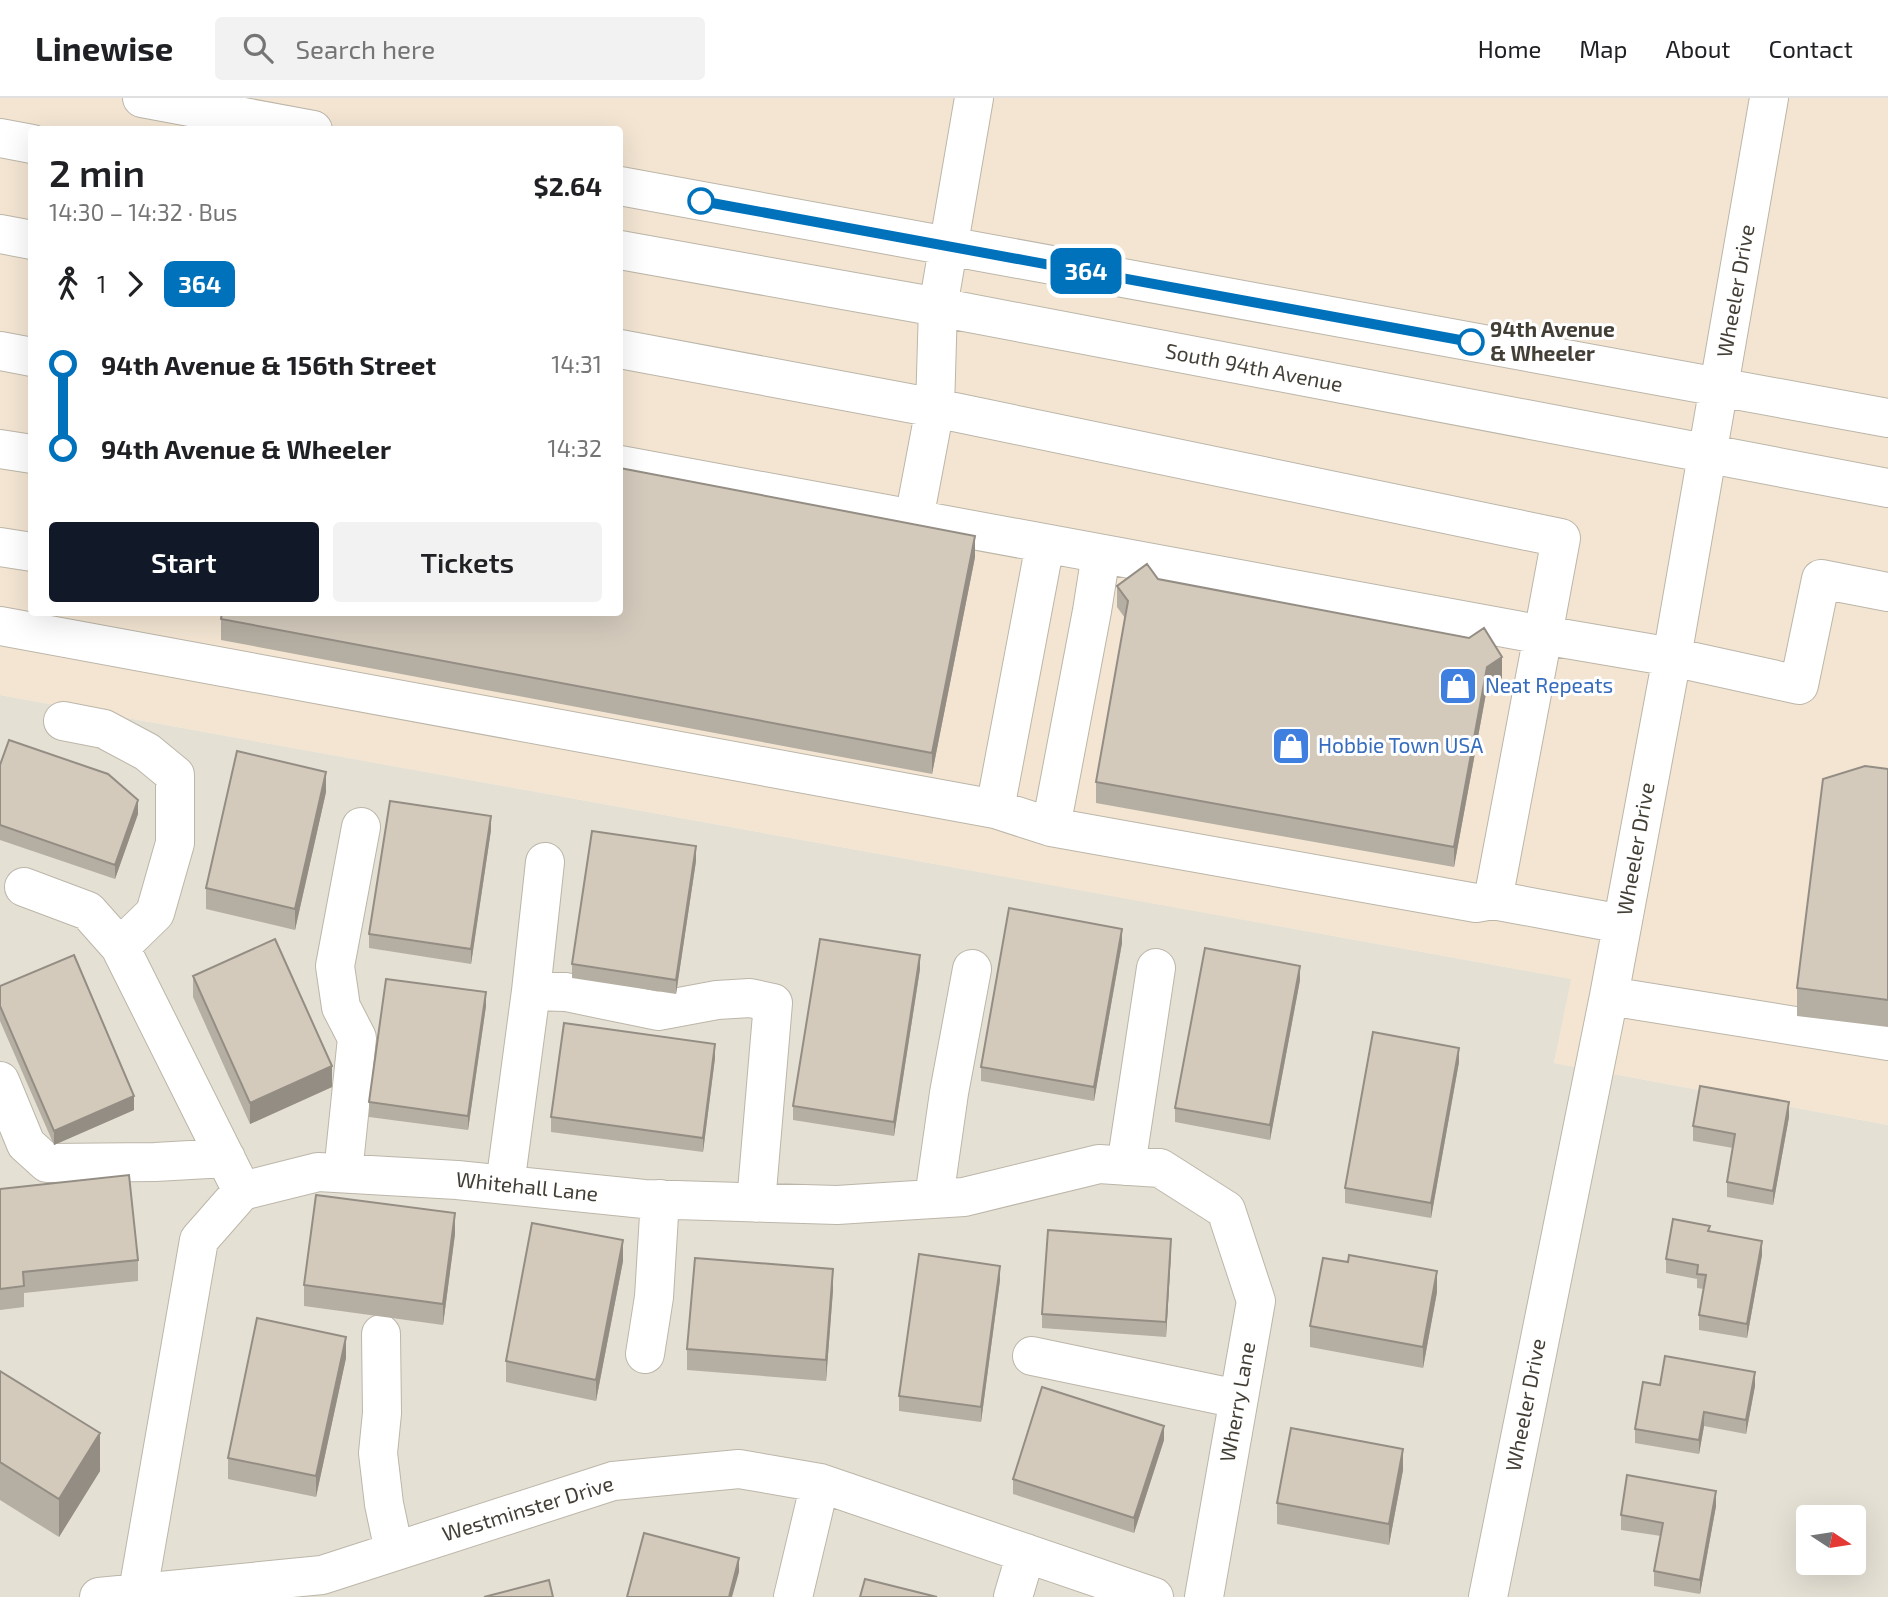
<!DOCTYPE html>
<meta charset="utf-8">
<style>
:root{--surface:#fff;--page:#f2f2f2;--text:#202124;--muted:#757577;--line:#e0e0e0;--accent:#111827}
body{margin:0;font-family:"Exo 2",sans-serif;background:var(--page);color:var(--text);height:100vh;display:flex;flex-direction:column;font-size:26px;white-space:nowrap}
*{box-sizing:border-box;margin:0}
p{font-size:23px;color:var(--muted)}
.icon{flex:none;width:38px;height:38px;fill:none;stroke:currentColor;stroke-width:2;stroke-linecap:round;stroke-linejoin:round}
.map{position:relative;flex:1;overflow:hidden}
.drawer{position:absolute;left:28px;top:28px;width:595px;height:490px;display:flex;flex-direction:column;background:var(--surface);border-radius:7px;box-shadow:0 7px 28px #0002}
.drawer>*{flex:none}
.badge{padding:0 14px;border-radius:10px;font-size:24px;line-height:46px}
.needle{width:46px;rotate:102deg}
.buttons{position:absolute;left:1796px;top:1407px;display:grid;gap:14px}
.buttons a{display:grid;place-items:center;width:70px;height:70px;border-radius:7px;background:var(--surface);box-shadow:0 7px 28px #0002;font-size:35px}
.map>.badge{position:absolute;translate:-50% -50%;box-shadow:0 0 0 4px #fff}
.legs{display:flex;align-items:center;gap:10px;height:77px;padding:0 21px;font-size:23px}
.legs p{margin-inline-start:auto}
.overview{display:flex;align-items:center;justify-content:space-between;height:119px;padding:0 21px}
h1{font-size:38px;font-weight:600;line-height:52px}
.primary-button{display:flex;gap:14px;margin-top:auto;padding:14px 21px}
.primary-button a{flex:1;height:80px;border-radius:7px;background:var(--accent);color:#fff;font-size:28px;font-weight:600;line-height:80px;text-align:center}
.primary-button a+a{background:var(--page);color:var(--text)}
ul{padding:0 21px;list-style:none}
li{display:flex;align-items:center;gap:24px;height:84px;font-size:26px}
li i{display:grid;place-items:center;width:10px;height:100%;margin:0 9px;background:currentColor}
li i::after{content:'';width:18px;height:18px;margin:-9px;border:5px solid;border-radius:50%;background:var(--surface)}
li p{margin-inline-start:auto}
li:first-child i{background:linear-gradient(#0000 50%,currentColor 0)}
li:last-child i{background:linear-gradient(currentColor 50%,#0000 0)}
header{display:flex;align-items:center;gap:42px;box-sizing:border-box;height:98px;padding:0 35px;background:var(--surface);border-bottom:2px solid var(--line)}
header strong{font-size:33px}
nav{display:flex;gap:38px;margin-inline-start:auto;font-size:24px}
.search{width:490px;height:63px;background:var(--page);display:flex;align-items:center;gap:18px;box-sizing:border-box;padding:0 24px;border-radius:7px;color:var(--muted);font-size:26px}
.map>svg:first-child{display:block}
</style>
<header>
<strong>Linewise</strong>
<div class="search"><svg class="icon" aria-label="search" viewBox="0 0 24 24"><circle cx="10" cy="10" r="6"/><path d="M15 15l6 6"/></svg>Search here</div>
<nav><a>Home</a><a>Map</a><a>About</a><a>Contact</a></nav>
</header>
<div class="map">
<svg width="1888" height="1499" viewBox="0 0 1888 1499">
<rect width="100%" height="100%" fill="#f2eee6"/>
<path fill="#e5e0d4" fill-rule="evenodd" d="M0,597l1572,284 -18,84 334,62v472h-1888zM1808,1419h45v46h-45z"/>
<path fill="#f3e5d2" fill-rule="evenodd" d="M0,0h1888v1027l-334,-62 17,-84 -1571,-284zM32,32h588v482h-588z"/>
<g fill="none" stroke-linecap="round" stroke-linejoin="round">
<defs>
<path id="minor" d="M142,0l171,32
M0,40l32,6
M620,88l1268,232
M0,136l32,6
M620,152l318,57 950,181
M620,251l315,59 626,130 -18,97 129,22 127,28 22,-106 67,13
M0,253l32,6
M0,351l32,5
M620,367l923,170 -50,265
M914,421l21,-111 3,-101 36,-209
M0,449l32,5
M0,528l995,183 56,18 425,76 17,-3 129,24
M63,623l41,8 43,23 28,23v68l-20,70 -35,34
M995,711l50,-265
M1051,729l41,-216 9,-57
M24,789l64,24 32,36 122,244
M531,893l14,-129
M1609,898l279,45
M0,983l26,63 21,19 108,-1 71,-4
M1126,1068l30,-198
M343,1075l14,-135 -16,-31 -6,-41 26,-139
M505,1087l26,-194 35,1 92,19 59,-11 33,-2 23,5 -17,200
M934,1100l15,-105 23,-124
M381,1236l1,79 -4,40 6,51 10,47
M645,1256l9,-57 6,-98
M1032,1258l206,43
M99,1499l223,-22 291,-94 126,-12 81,14 334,114
M137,1499l62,-357 43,-49 76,-19 139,8 187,19 193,6 127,-8 135,-33 61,4 66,42 30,91 -52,296
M793,1499l27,-114
M1013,1499l13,-44
M1488,1499l121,-601 63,-339 97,-559"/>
</defs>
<use href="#minor" stroke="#bcb6a9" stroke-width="40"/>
<use href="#minor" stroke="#fff" stroke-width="38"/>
</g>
<path fill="#b5aea2" d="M975,459l-43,217 -711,-134v-21z
M1158,481l344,99 -15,10 -33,179 -358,-64v-21l29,-164 -8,-11v-21z
M0,667l138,49 -23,65 -115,-39z
M1888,671v258l-91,-11v-28z
M326,694l-31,138 -89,-21v-21z
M491,732l-20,134 -102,-16v-14z
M696,763l-20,133 -104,-16v-14z
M1122,845l-28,158 -113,-20v-14z
M920,871l-26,167 -101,-16v-14z
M193,878l139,111 -82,37 -57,-127z
M1300,882l-30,160 -95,-18v-14z
M0,888l134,124 -80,35 -54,-124z
M486,908l-18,124 -99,-13v-15z
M715,960l-12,94 -152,-20v-15z
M1459,964l-28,156 -86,-15v-15z
M1789,1019l-16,88 -46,-8v-15l6,-34 -40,-7v-15z
M0,1091l138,71v21l-114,12v14l-24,3z
M1710,1134l52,23 -15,83 -48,-8v-15l5,-26 -7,-1v-9l-31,-6v-14z
M455,1136l-12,91 -139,-19v-21z
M1171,1155l-5,84 -124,-9v-14z
M623,1163l-27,140 -90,-19v-21z
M1000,1182l-19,142 -82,-11v-15z
M833,1192l-7,91 -139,-11v-21z
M1437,1194l-14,76 -113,-21v-21z
M346,1260l-30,139 -88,-18v-21z
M0,1273l100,100 -41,66 -59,-37z
M1660,1287l95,1 -9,48 -42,-8 -5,28 -64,-11v-14z
M1164,1342l-30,93 -121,-39v-15z
M1403,1372l-14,75 -112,-21v-21z
M1716,1408l-16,88 -46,-8v-15l7,-35 -40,-6v-15z"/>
<path fill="#948d84" d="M975,438v21l-43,217v-21z
M1502,559v21l-15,10 -33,179v-20l33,-180z
M326,674v20l-31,138v-21z
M138,702v14l-23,65v-14z
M491,718v14l-20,134v-15z
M696,748v15l-20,133v-14z
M1122,831v14l-28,158v-14z
M920,857v14l-26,167v-14z
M1300,868v14l-30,160v-15z
M486,894v14l-18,124v-14z
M715,946v14l-12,94v-14z
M1459,950v14l-28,156v-15z
M332,968v21l-82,37v-21z
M134,998v14l-80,35v-14z
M1789,1004v15l-16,88v-14z
M455,1115v21l-12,91v-21z
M1171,1141v14l-5,84v-15z
M623,1142v21l-27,140v-21z
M1762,1143v14l-15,83v-14z
M1000,1168v14l-19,142v-15z
M833,1171v21l-7,91v-21z
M1437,1173v21l-14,76v-21z
M346,1239v21l-30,139v-21z
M1755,1274v14l-9,48v-14z
M1704,1314v14l-5,28v-14z
M1164,1328v14l-30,93v-15z
M100,1335v38l-41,66v-38z
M1403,1351v21l-14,75v-21z
M1716,1393v15l-16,88v-14z
M739,1460v14l-7,25h-3z"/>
<path fill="#d3cabc" stroke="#948d84" stroke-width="2" d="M620,370l355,68 -43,217 -711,-134 1,-7h398z
M1147,466l11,15 311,59 15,-10 18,29 -15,10 -33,180 -358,-65 32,-181 -11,-15z
M9,642l99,34 30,26 -23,65 -115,-40v-60z
M237,653l89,21 -31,137 -89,-21z
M1865,668l23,3v231l-91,-12 26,-209z
M390,703l101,15 -20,133 -102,-15z
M592,733l104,15 -20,134 -104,-16z
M1009,810l113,21 -28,158 -113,-20z
M275,841l57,127 -82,37 -57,-127z
M820,841l100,16 -26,167 -101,-16z
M1205,850l95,18 -30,159 -95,-17z
M74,857l60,141 -80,35 -54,-125v-20z
M386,881l100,13 -18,124 -99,-14z
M564,925l151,21 -12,94 -152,-21z
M1373,934l86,16 -28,155 -86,-15z
M1700,988l89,16 -16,89 -46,-9 8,-48 -42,-8z
M129,1077l9,85 -115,12 1,14 -24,3v-100z
M316,1097l139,18 -12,91 -139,-19z
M1673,1121l37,7 -2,5 54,10 -15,83 -48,-9 7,-40 -9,-1 1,-9 -32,-6z
M532,1125l91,17 -27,140 -90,-19z
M1048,1132l123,9 -5,83 -124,-8z
M919,1156l81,12 -19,141 -82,-11z
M1349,1157l88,16 -14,76 -113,-21 13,-68 25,4z
M695,1160l138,11 -7,91 -139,-11z
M257,1220l89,19 -30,139 -88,-18z
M1665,1258l90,16 -9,48 -42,-8 -5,28 -64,-11 8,-47 17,3z
M0,1273l100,62 -41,66 -59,-37z
M1042,1289l122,39 -30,92 -121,-39z
M1291,1330l112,21 -14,75 -112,-21z
M1627,1377l89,16 -16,89 -46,-9 9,-48 -42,-8z
M644,1435l95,25 -10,39h-102z
M865,1481l72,18h-77z
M549,1482l4,17h-69z"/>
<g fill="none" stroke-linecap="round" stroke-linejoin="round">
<defs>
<path id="line-1" d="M701,103l770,141"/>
</defs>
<use href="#line-1" stroke="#fff" stroke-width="16"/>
<use href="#line-1" stroke="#0072bc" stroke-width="10"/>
</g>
<defs>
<symbol id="shop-square" viewBox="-11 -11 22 22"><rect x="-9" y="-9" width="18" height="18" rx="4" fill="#3f7fe0" stroke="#fff"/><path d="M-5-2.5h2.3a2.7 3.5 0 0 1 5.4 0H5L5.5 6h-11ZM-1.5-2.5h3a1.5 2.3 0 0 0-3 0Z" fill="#fff"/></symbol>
</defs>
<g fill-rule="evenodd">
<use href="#shop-square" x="1436" y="566" width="44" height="44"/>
<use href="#shop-square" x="1269" y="626" width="44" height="44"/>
</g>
<g fill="#fff" stroke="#0072bc" stroke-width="3.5">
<circle cx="701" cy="103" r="12"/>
<circle cx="1471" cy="244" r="12"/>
</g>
<g text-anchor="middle" stroke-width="6" stroke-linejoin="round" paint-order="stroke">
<g font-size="21" fill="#443f36" stroke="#fff">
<text transform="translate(1736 193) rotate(-80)" y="7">Wheeler Drive</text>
<text transform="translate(1254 270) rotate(11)" y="7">South 94th Avenue</text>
<text transform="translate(1636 751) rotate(-80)" y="7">Wheeler Drive</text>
<text transform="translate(527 1089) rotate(6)" y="7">Whitehall Lane</text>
<text transform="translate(1238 1304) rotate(-80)" y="7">Wherry Lane</text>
<text transform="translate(1526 1307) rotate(-79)" y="7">Wheeler Drive</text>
<text transform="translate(528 1411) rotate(-17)" y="7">Westminster Drive</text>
</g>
<g font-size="21" font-weight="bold" fill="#443f36" stroke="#fff" text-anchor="start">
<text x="1490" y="239">94th Avenue<tspan x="1490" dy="24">&amp; Wheeler</tspan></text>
</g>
<g font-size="21" fill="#366cbe" stroke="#fff" text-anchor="start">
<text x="1485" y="595">Neat Repeats</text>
<text x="1318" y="655">Hobbie Town USA</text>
</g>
</g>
</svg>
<div class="buttons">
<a><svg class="needle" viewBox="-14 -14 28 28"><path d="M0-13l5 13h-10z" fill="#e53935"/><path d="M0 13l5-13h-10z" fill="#757577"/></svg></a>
</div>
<b class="badge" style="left:1086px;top:173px;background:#0072bc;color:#fff">364</b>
<section class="drawer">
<div class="overview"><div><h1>2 min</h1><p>14:30 – 14:32 · Bus</p></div><b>$2.64</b></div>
<div class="legs"><svg class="icon" aria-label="walk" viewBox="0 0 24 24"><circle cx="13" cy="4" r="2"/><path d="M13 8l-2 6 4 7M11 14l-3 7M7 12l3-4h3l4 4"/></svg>1<svg class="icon" aria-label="forward" viewBox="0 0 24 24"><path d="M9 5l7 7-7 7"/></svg><b class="badge" style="background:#0072bc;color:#fff">364</b></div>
<ul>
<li><i style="color:#0072bc"></i><b>94th Avenue &amp; 156th Street</b><p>14:31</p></li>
<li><i style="color:#0072bc"></i><b>94th Avenue &amp; Wheeler</b><p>14:32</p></li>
</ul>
<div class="primary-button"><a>Start</a><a>Tickets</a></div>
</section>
</div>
